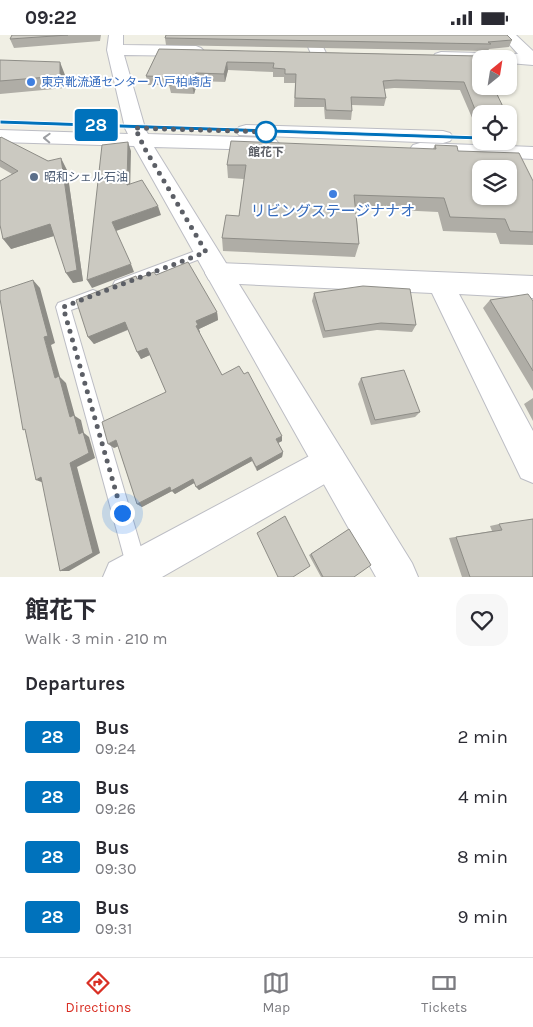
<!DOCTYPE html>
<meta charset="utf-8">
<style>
:root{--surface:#fff;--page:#f7f7f7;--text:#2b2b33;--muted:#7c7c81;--line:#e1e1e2;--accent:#d93025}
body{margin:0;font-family:Karla,"Noto Sans JP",sans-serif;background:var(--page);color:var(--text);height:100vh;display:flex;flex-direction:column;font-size:19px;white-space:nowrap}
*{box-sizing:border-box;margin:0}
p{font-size:16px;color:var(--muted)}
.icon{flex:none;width:28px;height:28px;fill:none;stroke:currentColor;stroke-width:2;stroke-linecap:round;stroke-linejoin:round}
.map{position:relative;height:542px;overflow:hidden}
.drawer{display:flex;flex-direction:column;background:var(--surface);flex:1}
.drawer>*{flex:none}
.badge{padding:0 10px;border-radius:4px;font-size:18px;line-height:32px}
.needle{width:32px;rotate:30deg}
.controls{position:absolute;left:472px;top:15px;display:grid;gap:10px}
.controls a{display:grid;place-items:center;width:45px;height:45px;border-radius:10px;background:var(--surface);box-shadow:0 1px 4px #0004;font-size:25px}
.you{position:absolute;width:25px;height:25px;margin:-12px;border:4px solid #fff;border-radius:50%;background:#1a73e8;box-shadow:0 0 0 8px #1a73e833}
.map>.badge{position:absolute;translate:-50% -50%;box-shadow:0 0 0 2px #fff}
h2{padding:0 25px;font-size:19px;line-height:45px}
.round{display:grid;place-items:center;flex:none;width:52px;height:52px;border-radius:15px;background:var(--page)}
.headline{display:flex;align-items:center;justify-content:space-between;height:85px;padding:0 25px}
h1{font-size:24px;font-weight:700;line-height:38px}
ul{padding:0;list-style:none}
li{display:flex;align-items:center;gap:15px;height:60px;padding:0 25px}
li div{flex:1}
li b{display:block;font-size:19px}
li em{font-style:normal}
li .badge{min-width:55px;font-weight:700;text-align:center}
.status{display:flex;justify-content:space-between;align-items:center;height:35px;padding:0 25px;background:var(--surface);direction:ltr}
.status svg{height:14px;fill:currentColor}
.tabs{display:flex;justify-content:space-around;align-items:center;height:70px;border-top:1px solid var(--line);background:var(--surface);font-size:14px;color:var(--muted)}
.tabs a{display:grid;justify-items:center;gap:2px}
.tabs .selected{color:var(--accent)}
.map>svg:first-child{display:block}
</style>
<div class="status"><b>09:22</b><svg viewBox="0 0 49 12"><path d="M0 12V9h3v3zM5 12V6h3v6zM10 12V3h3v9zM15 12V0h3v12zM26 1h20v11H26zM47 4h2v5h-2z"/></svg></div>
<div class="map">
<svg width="533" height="542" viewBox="0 0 533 542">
<rect width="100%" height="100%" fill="#f0efe4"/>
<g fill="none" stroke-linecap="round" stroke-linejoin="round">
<defs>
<path id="service" d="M206,212l4,2 2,3 -2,3 -90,35 -5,-1 -2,-4 2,-4z
M93,255l5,2 2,4 -2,4 -27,10 76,258 -3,7 -5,2 -9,-2 -3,-7 -71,-261 2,-4z"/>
<path id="minor" d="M109,0h14v10l73,1 5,2 3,3 -3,3 -5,2 -72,-1 21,73 -3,4 -7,2 -7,-2 -3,-4 -18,-78z
M303,0h14l9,18 -2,3h-12z
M501,0h15l17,16v14l-24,-2v-4h-28v4l-40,-1 -6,-2 -2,-3 2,-3 6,-2 77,2z
M218,228l315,13v22l-74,-4 74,137v52l-12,-5 -89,-185 -214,-10 -9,-3 -4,-7 4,-7z
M330,410l12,5 5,12 -5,12 -180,103h-59l6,-14z"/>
<path id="tertiary" d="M135,87l7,2 6,10 121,4 7,2 3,4 -3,4 -7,2 -115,-3 258,416 6,14h-42l-242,-431 -134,-4v-12l128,4 -3,-6 3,-4z
M246,90l197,6 7,2 3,4 -3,4 -7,2 -204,-8 -3,-4 3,-4z
M420,108l113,4v12l-120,-6 -3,-4 3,-4z"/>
</defs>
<use href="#service" stroke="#bcbdc4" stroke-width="2"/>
<use href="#minor" stroke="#bcbdc4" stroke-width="2"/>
<use href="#tertiary" stroke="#bcbdc4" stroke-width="2"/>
<use href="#service" fill="#fff" fill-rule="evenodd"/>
<use href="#minor" fill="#fff" fill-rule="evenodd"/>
<use href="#tertiary" fill="#fff" fill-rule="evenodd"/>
</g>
<path fill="#afada6" d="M12,0h89l-1,6 -86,7 -4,-9z
M165,3l347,2 -3,7 -20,2 -1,2 -322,-6z
M159,14l319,7 28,57v1h-25v7l-8,-1 -13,-30 -66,-2 -10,1 2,9 -2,8 -32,-1v6l-1,9 -26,-1 -1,-12h-30l1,-24h-11v-6h-11v-5l-45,-2 -3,12 -27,-1 -4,13 -23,-1 -2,-8h-21l-2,-9z
M0,25l65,15v13l-65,6z
M0,103l67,32 16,111 -10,2 -19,-47 -43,13 1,-75 -12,-7z
M435,110l23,6 75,30v64l-33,-1 -4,-11 -53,-2 -5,-19 -82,-4 3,36 -4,13 -132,-6 -1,-13 17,-22 5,-37 -16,-1 -1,-13 206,-16z
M156,240l61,37 1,8 -19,9v3l23,43 60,66 -4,2 5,9 -1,5 -25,14 -5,-10 -53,29 -5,-7 -19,11 -3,-3 -30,16 -5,-3 -19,-58 -4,2 52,-56 -16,-37 -9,4 -13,-29 -34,14 -6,-7 49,-58z
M314,258l102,32 -4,7 -35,-2 -54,8 -11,-37z
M490,265l43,1v90l-50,-83z
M361,343l59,34 -5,5 -44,8 -13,-41z
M533,363v23l-9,-17z
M499,489l34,53h-71l-13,-39 43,-7 -2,-5z
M346,496l8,46h-33l-12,-22z"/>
<path fill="#8e8d87" d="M60,27l5,13v13l-5,-12z
M227,27l1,8 -3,12 -1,-8z
M196,38l2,8 -4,13 -2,-8z
M128,107l3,9 -1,43 -3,-9z
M61,123l6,12 16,111 -10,2 -7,-10z
M158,171l3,9 -45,16 -4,-9z
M50,189l7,11 -46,14 -8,-10z
M131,229l3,8 -42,16 -5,-8z
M33,245l7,8 15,55 -4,2 9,32 6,6 9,33 6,4 3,13 5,4 6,21 -18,9 23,86 -31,18h-9l10,-108 9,-29 -9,-17 -15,-39 -11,-41z
M217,277l1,8 -19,9 1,3 -2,1 -2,-7v-5z
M125,287l4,7 -35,15 -6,-7z
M147,313l3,7 -9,4 -4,-7z
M282,401v5l-6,3v-5z
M116,405l5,5 -7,3 -6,-4z
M283,417l-1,5 -25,14 -1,-4z
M251,422l1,4 -53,29 -3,-3z
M41,442l3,6 -8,-3z
M193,444l3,3 -21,12 -3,-3 -30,16 -5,-3 33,-17z"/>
<path fill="#cbc9c1" stroke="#8e8d87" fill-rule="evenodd" d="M12,0h56l-58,4z
M166,0h341l5,5 -24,2 3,2 -326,-6z
M159,14l319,7 3,7v23h12l13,27 -30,-1 -12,-30 -68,-2 -13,1 3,17 -35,-1 1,14 -26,-1 -1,-11 -30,-1 1,-24h-11v-5l-12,-1 1,-5 -47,-1 -3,12 -28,-1 -4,13 -23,-1 3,-8 -26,-1z
M0,25l60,2v14l-60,5z
M1,102l47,24 13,-3 16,112 -11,3 -16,-49 -47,15 -3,-14v-44l18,-10 -18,-11v-22z
M231,106l205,8 -1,-4 22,1 1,5 61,2 14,28v51l-23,-1 -5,-12 -55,-2 -6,-19 -90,-3 5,49 -137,-6 4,-23 13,1 7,-51h-19zM481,134h28v27h-28z
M128,107l-1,43 15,-5 16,26 -46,16 19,42 -44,16 15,-135z
M188,227l29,50 -21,9 2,4 -2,1 26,49 17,-9 5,8 4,-2 34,64 -6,3 7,13 -27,15 -5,-10 -55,30 -3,-8 -22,12 -1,-4 -33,17 -21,-64 -8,4 -6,-22 64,-30 -19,-44 -10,4 -12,-30 -37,15 -12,-37 60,-24 1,3 17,-7 2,3z
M33,245l15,56 -4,1 11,41 4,-2 11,41 4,-2 5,19 4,-2 6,21 -19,10 23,90 -33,18 -19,-94 -5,3 -11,-51 -2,1 -23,-131v-8z
M363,251l47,3 6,36 -35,-2 -56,8 -11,-38z
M528,259l5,7v70l-43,-71z
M404,335l16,42 -45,8 -14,-42z
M285,481l25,50 -17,11h-15l-21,-44z
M533,484v58h-63l-14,-40 46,-7 -3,-6z
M349,494l22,36 -17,12h-31l-12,-23z"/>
<defs><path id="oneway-chevron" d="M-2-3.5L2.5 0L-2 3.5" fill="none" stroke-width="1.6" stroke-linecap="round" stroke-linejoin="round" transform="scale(1.25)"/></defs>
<use stroke="#9d9fa3" href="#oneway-chevron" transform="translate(47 103) rotate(-178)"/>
<path fill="#0072bc" stroke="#fff" d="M0,85l481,16 4,2 -4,2 -481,-16z"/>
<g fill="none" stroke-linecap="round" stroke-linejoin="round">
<path stroke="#5c5f66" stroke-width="5" stroke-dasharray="0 9" d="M122,478l-59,-206 143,-55 -61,-103 -10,-21 131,4"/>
</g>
<g fill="#3f7fe0" stroke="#fff" stroke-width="2">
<circle cx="31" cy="47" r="5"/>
<circle cx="333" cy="159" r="5"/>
</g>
<circle fill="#fff" stroke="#0072bc" stroke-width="2.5" cx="266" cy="97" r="10"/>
<circle fill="#5c6f8a" stroke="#fff" stroke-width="2" cx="34" cy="142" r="5"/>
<g text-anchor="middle" stroke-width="4" stroke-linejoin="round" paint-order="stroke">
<g font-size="12" fill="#366cbe" stroke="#fff" text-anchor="start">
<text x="41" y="51">東京靴流通センター 八戸柏崎店</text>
</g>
<g font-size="12" font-weight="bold" fill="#5c5f66" stroke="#fff">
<text x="266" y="121">館花下</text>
</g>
<g font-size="12" fill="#4e5e75" stroke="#fff" text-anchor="start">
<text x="44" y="146">昭和シェル石油</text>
</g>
<g font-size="15" fill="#366cbe" stroke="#fff">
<text x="333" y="181">リビングステージナナオ</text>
</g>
</g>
</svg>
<div class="controls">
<a><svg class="needle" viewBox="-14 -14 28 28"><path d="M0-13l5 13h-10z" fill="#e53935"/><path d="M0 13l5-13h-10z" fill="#7c7c81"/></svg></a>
<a><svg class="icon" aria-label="locate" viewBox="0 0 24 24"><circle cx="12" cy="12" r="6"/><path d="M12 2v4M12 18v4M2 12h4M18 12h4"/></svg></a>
<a><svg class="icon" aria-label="layers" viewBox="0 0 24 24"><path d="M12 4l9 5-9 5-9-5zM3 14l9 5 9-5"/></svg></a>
</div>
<div class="you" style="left:122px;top:478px"></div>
<b class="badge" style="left:96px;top:90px;background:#0072bc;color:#fff">28</b>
</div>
<section class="drawer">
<div class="headline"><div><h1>館花下</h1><p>Walk · 3 min · 210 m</p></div><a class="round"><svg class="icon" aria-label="heart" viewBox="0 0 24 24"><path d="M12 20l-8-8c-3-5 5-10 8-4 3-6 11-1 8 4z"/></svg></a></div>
<h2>Departures</h2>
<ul>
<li><span class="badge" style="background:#0072bc;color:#fff">28</span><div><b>Bus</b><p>09:24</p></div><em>2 min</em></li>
<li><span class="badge" style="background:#0072bc;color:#fff">28</span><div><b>Bus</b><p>09:26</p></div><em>4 min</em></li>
<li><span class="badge" style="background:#0072bc;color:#fff">28</span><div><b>Bus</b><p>09:30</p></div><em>8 min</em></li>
<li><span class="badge" style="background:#0072bc;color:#fff">28</span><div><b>Bus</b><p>09:31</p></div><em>9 min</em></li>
</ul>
</section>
<nav class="tabs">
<a class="selected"><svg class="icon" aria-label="directions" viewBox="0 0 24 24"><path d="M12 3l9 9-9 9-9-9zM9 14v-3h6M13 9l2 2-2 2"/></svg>Directions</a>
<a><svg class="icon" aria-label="map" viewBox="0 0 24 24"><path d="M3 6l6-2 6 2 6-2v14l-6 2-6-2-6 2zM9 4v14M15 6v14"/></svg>Map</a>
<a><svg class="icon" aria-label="tickets" viewBox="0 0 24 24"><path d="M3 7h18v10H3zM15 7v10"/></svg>Tickets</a>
</nav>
